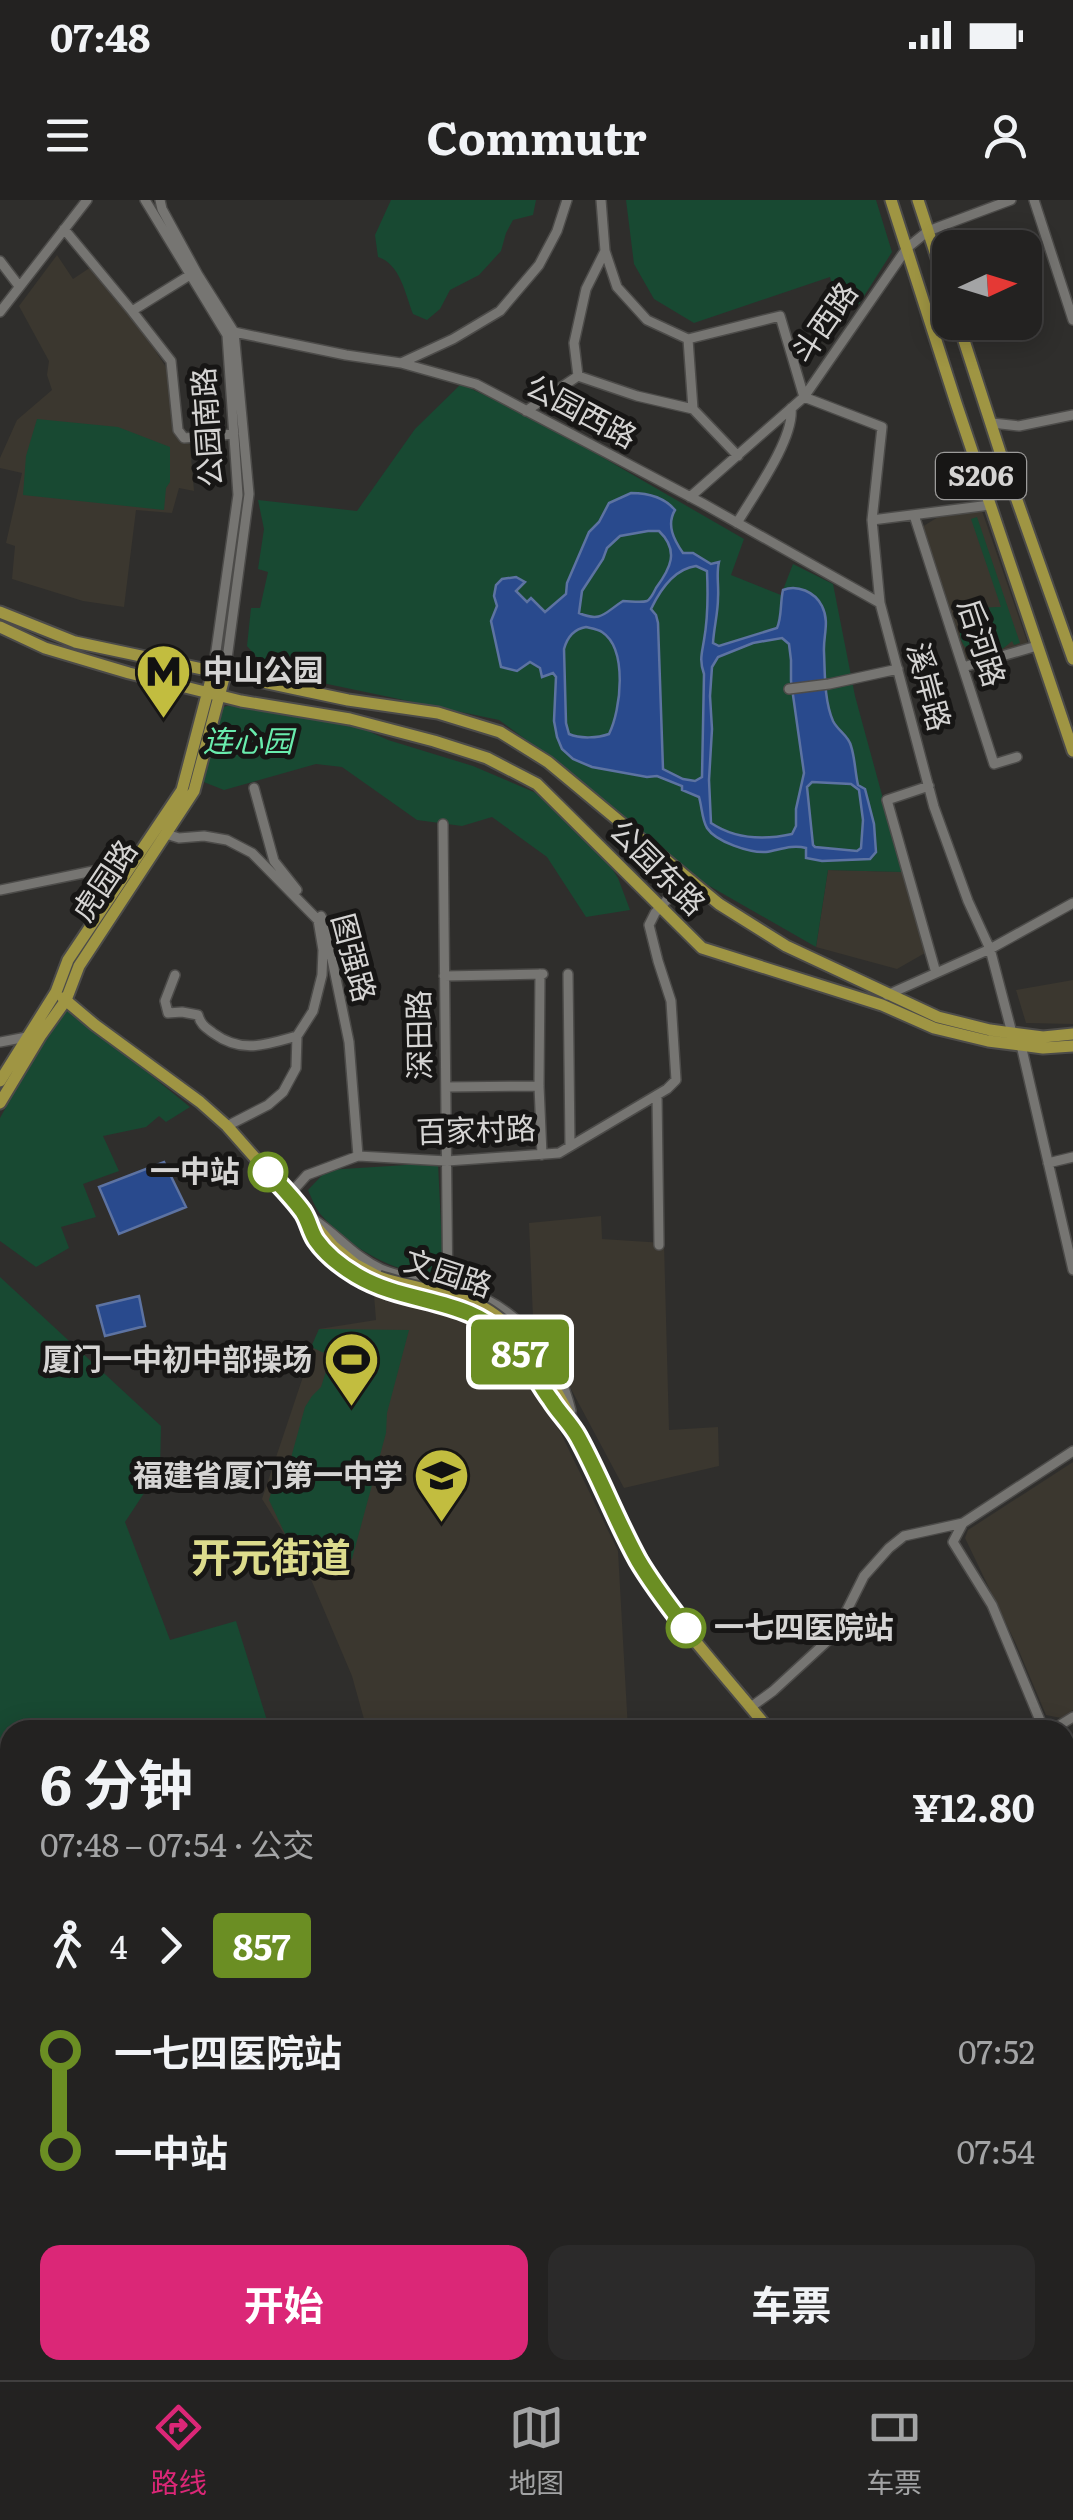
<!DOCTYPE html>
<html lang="zh">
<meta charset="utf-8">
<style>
:root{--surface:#232221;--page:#2b2a2a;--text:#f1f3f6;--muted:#a3a4a5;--line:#403f3f;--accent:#db2777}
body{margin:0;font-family:Literata,"Noto Sans SC",serif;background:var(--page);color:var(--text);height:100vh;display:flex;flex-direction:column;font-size:38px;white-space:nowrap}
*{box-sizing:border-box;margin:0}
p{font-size:32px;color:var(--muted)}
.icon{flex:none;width:55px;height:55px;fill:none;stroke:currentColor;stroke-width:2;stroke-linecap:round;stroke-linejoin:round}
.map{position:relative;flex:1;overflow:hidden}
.details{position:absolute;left:0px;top:1520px;width:1075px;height:660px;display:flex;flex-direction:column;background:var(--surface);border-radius:30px 30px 0 0;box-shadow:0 5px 25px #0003,0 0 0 2px var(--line)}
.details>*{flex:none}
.badge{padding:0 20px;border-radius:8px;font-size:35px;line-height:65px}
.needle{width:65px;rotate:86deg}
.controls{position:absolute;left:932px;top:30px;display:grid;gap:20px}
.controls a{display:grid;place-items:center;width:110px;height:110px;border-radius:20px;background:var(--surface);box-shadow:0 5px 25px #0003,0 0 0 2px var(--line);font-size:50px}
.map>.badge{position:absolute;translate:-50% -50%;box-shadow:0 0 0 5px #fff}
.legs{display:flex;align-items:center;gap:15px;height:110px;padding:0 40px;font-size:32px}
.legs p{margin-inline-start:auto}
.headline{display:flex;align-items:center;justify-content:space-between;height:170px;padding:0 40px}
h1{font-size:55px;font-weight:700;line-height:75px}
.button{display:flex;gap:20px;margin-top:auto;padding:20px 40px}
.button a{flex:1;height:115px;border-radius:20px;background:var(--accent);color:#fff;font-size:40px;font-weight:700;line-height:115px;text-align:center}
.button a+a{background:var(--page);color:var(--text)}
ul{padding:0 40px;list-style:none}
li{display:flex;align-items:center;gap:35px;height:100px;font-size:38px}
li i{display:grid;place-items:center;width:15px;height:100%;margin:0 12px;background:currentColor}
li i::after{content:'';width:25px;height:25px;margin:-12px;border:8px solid;border-radius:50%;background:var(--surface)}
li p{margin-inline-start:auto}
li:first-child i{background:linear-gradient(#0000 50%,currentColor 0)}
li:last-child i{background:linear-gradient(currentColor 50%,#0000 0)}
.status{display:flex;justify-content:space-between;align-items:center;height:70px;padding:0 50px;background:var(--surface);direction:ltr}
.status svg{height:28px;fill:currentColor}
header{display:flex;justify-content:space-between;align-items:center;height:130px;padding:0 40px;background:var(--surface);font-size:45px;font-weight:700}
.dock{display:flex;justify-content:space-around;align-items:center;height:140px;border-top:2px solid var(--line);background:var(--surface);font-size:28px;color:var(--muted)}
.dock a{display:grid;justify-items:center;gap:5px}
.dock .on{color:var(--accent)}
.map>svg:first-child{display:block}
</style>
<div class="status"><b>07:48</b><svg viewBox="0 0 49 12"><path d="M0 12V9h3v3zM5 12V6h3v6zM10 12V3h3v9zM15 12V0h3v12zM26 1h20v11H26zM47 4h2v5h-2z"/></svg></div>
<header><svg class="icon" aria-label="menu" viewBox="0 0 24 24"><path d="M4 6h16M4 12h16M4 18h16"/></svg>Commutr<svg class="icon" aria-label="person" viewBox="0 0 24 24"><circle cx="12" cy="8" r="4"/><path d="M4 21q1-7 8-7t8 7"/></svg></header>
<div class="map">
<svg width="1073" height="2180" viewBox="0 0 1073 2180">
<rect width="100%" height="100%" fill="#2f2e2c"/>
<path fill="#3b372f" d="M57,55l16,24 24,-16 75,113 10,51 8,18 4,46 -15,-3 -7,25 -36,-3 -12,97 -41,-6 -71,-22 3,-33 -9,-3 16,-70 -22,-5v-10l17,-38 35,-30 -5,-15 2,-14 -30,-55z
M982,311l46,133 -64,17 -42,-134 16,-10z
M828,670l75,2 22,81 -28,16 -81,-22z
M1073,780v44l-47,-1 -10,-33z
M601,1016l1,23 62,4 5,187 49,-3 1,39 -95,22 -91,-170 -4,-95z
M374,1095l82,20 50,42 45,56 67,138 10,179h-261l-15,-54 -45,-106 -45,-71 57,-170 57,-9z
M1073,1262v248l-12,8 -15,-3 -30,-71 -51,-106 3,-8z"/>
<path fill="#184932" d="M391,0h145l-3,15 -20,5 -7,13 -5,18 -22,24 -29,15 -10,19 -13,11 -14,-6c-8,-21 -13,-50 -35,-57l-3,-22z
M626,0h250l16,52 -33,52 -19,10 -10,-37 -136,46 -40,-24 -20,-35z
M461,184l82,39 201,116 -13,36 50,20 12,-31 40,20 22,112 48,176 -75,-2 -12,77 -110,-63 -151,-123 -56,-41 -229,-48 -23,-26 4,-38h9l8,-36 -10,-3 6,-40 -6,-29 99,11 58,-82z
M37,219l81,8 52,20v35l-4,6 -2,22 -141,-15 3,-39z
M977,317l43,126 -6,2 -2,-4c-48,47 -83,-37 -11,-34l-30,-88z
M245,500l105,23 38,17 85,26 61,26 59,47 25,39 12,32 -44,7 -39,-60 -55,-40 -30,9 -45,-6 -75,-53 -26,-3 -92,26 -28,-11 19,-69z
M63,804l127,103 -24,15 -7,-6 -13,11 -43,9 16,35 -36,13 13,33 -35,10 8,21 -33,19 -36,-26v-123z
M438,963l5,105 -10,8c-43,-6 -81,-27 -110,-59 -7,-7 -11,-18 -15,-27l19,-20z
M0,1077l161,149 -1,43 -35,53 45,118 66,-19 34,109h-260v640h466l1,10h-477z
M319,1129l90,1 -22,83 -1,20 -34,126h-4l-1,2 -40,-13 -20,-10 -18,-38 10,-36 10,1 16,-58 7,-11 9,-9 10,-31 -20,-9z"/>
<path fill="#294a8d" stroke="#5d73a2" stroke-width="2.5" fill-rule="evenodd" d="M631,293c16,0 33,4 44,17 -9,15 -1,30 8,43h10l18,11 8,-2c-3,12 0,23 -1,36 0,15 -4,29 -5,45l6,3 58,-18c5,-11 3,-25 6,-38 14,-6 32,2 39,16 8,16 1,30 2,46 1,21 0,48 9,69 5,10 16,15 18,25 4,12 4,26 7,39l7,4 9,35 2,28 -6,7 -48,2 -16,-3v-10c-14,-4 -27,2 -40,4 -16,1 -50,-10 -59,-24 -5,-8 -5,-21 -8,-31l-17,-7v-4l-25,-10 -10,1 -55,-10 -19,-8 -11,-10 -5,-12 -3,-16 2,-44 -3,-4 -11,4 -2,-9 -10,-6 -13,9 -16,-4 -10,-46 6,-15 -3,-10 2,-11 6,-6 14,-2 9,5 -9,9 11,11 4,-4 14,14 21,-18 1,-11 22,-51 10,-10 10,-19zM648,331h11c21,20 11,38 -3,57 -2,4 -5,11 -9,13 -6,2 -17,0 -24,0 -18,11 -21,22 -44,12l3,-22 21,-32 4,-11 13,-12zM696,366l11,5c1,22 1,47 -3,69 -2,13 -5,20 0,34l-2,103 -7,4 -12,-2 -20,-10 -5,-146 -2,-8 -5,-6c9,-19 23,-40 45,-43zM586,427c4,1 12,2 16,5 26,17 19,78 7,102 -11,4 -29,5 -40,0l-3,-11 -2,-74c3,-11 10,-20 22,-22zM782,438l7,6 2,16v21l13,92 -8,36v17l-4,8c-27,6 -57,5 -81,-11l-2,-43 3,-51 -2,-33 2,-29 6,-10 35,-14zM812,582l39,2 8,6 4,30 -2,28 -4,3 -42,-4 -2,-2 -6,-58z
M164,962l22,45 -67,27 -20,-47z
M139,1096l6,30 -40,10 -8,-30z"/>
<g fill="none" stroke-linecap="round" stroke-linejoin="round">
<defs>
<path id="minor" d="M145,0l82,135 11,160 -25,177
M160,0l2,9 36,66 36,57 15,162 -24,180
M601,0l4,51 12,36 30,33 41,19 92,-23 24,81 78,30 -10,93 8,83 54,204 34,94 22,48 22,84
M1034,0l39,120
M64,29l68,82 58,-36
M605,51l-19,38 -12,54 4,33 59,20 56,13
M0,61l19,25
M132,111l39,50 7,69 6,8 50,-4
M0,112l87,-112
M234,132l112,23 55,8 75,21 226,119 178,100
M688,139l5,70 45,47
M401,163l52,-24 47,-28 39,-46 18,-34 10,-31
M526,211l52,-35
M992,223l27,3 54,-11
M690,297l114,-100 103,-149 21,-17 83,-31
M914,315l80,249 23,-7
M872,320l118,-15
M737,323c16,-27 58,-85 54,-115
M963,467l74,-21
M789,489l40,-5 69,-15
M929,586l-42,14 49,173
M254,588l20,73 23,29
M443,624l5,482
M166,634l13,4 25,-2 23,4 25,13 66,67 5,30 -1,25 -9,36 -16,25 -1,32 -13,24 -15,13 -41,21
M0,690l132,-27
M321,716l4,9 24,117 9,114
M540,774l-1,112 3,69
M568,774l2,172
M175,775l-10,26 3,12 14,-1 16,3c3,10 7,12 15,18 29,21 52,12 84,3
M444,776l99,-2
M887,795l103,-46 83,-46
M0,842l32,-6
M1021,845l52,225
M446,887l93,-1
M657,895l2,150
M1048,963l25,-6
M289,995l18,-20 51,-19 89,5 112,-8 108,-64 9,-9 -5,-79 -13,-40 -9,-36 6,-12 32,-35
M313,1019c24,15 41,38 68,50 26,11 55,13 82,21 55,17 95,66 108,121
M308,1022c7,19 18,30 33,42 47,38 106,28 151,61 17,11 32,29 42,46 6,8 9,19 15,27 6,9 13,17 20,25
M963,1323l-10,19 39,63 52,125
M751,1507l22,-16 62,-57 29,-58 25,-28 15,-12 59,-13 110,-72
M1052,1530l21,-13
M1065,1672l8,13
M883,2180l2,-10
M1062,2180l11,-16"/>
<path id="major" d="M891,0l65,203 117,348
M918,0l32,98
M958,122l42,130 73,207
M0,412l75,30 273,58 90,13 62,19 48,30 171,142 67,42 152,71 52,13 53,7 30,-3
M0,427l45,21 84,25 112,28 109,18 84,22 53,17 50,26 165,164 180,57 52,23 54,13 55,7 30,-2
M63,798l32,27 105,77 27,24 106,120 22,18 24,13
M0,881l56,-89 12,-32 114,-170 31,-118
M0,903l41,-68 25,-35 13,-34 115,-175 31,-117
M523,1139c50,66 75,147 114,219 35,63 88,116 132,172
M1065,1868l8,7"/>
</defs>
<use href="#minor" stroke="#4c4b49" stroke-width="12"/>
<use href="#major" stroke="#4c4b49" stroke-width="15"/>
<use href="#minor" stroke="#767572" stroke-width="9"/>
<use href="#major" stroke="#9f9543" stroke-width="11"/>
<defs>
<path id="major-bridge" d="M379,1077c34,12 75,14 107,32 14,8 25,19 37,30"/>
</defs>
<use href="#major-bridge" stroke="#4c4b49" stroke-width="15" stroke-linecap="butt"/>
<use href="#major-bridge" stroke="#9f9543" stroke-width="11"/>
</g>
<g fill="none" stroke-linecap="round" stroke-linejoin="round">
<defs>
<path id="line-1" d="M268,972c12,13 25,26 35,40 6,9 7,19 13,28 9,13 25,26 40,35 54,32 110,19 157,69 16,17 24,38 38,56 8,13 20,24 27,37 22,40 38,83 60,123 14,24 31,46 48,68"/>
</defs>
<use href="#line-1" stroke="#fff" stroke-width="22"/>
<use href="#line-1" stroke="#6b8e23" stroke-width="15"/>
</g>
<defs>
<symbol id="metro-pin" viewBox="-11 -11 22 30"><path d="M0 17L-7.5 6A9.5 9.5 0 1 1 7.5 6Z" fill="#c2bd3f" stroke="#171615"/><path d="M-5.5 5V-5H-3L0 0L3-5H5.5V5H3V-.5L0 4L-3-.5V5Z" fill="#111"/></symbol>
<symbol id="stadium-pin" viewBox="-11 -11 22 30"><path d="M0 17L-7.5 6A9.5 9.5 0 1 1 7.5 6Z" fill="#c2bd3f" stroke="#171615"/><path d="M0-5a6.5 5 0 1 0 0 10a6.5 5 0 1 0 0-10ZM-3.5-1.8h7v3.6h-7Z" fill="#111"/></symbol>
<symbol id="school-pin" viewBox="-11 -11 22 30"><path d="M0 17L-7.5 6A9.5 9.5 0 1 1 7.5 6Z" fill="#c2bd3f" stroke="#171615"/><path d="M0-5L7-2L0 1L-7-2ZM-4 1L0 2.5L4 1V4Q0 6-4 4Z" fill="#111"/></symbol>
</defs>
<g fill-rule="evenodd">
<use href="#metro-pin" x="132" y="440" width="63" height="86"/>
<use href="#stadium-pin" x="320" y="1128" width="63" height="86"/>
<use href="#school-pin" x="410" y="1244" width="63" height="86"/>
</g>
<g fill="#fff" stroke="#6b8e23" stroke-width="5">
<circle cx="268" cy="972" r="18"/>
<circle cx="686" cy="1428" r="18"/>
</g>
<g text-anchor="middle" stroke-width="10" stroke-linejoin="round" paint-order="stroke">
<rect fill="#171615" stroke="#9c9b9a" stroke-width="2.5" x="936" y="253" width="90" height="46" rx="8"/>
<g font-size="28" font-weight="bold" fill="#d5d4d3">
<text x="981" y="286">S206</text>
</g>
<g font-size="30" fill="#d5d4d3" stroke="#171615">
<text transform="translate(825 123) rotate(-55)" y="10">斗西路</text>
<text transform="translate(581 212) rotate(28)" y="10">公园西路</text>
<text transform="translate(208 227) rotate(-94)" y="10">公园南路</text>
<text transform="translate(981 443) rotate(72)" y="10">后河路</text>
<text transform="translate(928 487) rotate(75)" y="10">溪岸路</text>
<text transform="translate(657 668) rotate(45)" y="10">公园东路</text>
<text transform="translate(105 681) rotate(-56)" y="10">虎园路</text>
<text transform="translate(353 758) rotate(75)" y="10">图强路</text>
<text transform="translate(420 835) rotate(-91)" y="10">深田路</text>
<text transform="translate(476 931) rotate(-2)" y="10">百家村路</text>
<text transform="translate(448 1074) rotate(18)" y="10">文园路</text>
</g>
<g font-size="30" font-weight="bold" fill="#d5d4d3" stroke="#171615" text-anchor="end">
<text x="203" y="481" text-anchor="start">中山公园</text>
<text x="312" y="1170">厦门一中初中部操场</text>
<text x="403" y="1286">福建省厦门第一中学</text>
</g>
<g font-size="30" font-style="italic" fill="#69ecad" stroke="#171615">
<text x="248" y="552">连心园</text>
</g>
<g font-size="30" font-weight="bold" fill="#d5d4d3" stroke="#171615" text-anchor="end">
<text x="240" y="982">一中站</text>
<text x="714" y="1438" text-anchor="start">一七四医院站</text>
</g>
<g font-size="40" font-weight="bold" fill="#dcdb8c" stroke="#171615">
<text x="271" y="1372">开元街道</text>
</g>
</g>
</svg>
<div class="controls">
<a><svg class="needle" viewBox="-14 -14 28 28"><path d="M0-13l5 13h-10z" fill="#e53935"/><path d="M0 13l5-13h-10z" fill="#a3a4a5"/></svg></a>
</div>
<b class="badge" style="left:520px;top:1152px;background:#6b8e23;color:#fff">857</b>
<section class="details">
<div class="headline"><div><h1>6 分钟</h1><p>07:48 – 07:54 · 公交</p></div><b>¥12.80</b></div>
<div class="legs"><svg class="icon" aria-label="walk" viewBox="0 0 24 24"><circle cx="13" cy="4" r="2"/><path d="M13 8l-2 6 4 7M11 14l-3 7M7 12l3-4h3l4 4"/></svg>4<svg class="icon" aria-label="forward" viewBox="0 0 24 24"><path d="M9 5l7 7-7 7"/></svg><b class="badge" style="background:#6b8e23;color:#fff">857</b></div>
<ul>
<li><i style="color:#6b8e23"></i><b>一七四医院站</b><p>07:52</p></li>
<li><i style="color:#6b8e23"></i><b>一中站</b><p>07:54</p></li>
</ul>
<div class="button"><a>开始</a><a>车票</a></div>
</section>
</div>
<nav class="dock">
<a class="on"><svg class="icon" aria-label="directions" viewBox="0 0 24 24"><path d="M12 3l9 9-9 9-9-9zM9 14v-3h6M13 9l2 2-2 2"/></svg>路线</a>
<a><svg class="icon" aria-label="map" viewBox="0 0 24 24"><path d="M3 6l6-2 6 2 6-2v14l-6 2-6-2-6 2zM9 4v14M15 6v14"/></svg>地图</a>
<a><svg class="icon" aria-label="tickets" viewBox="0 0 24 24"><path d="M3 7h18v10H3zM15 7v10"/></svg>车票</a>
</nav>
